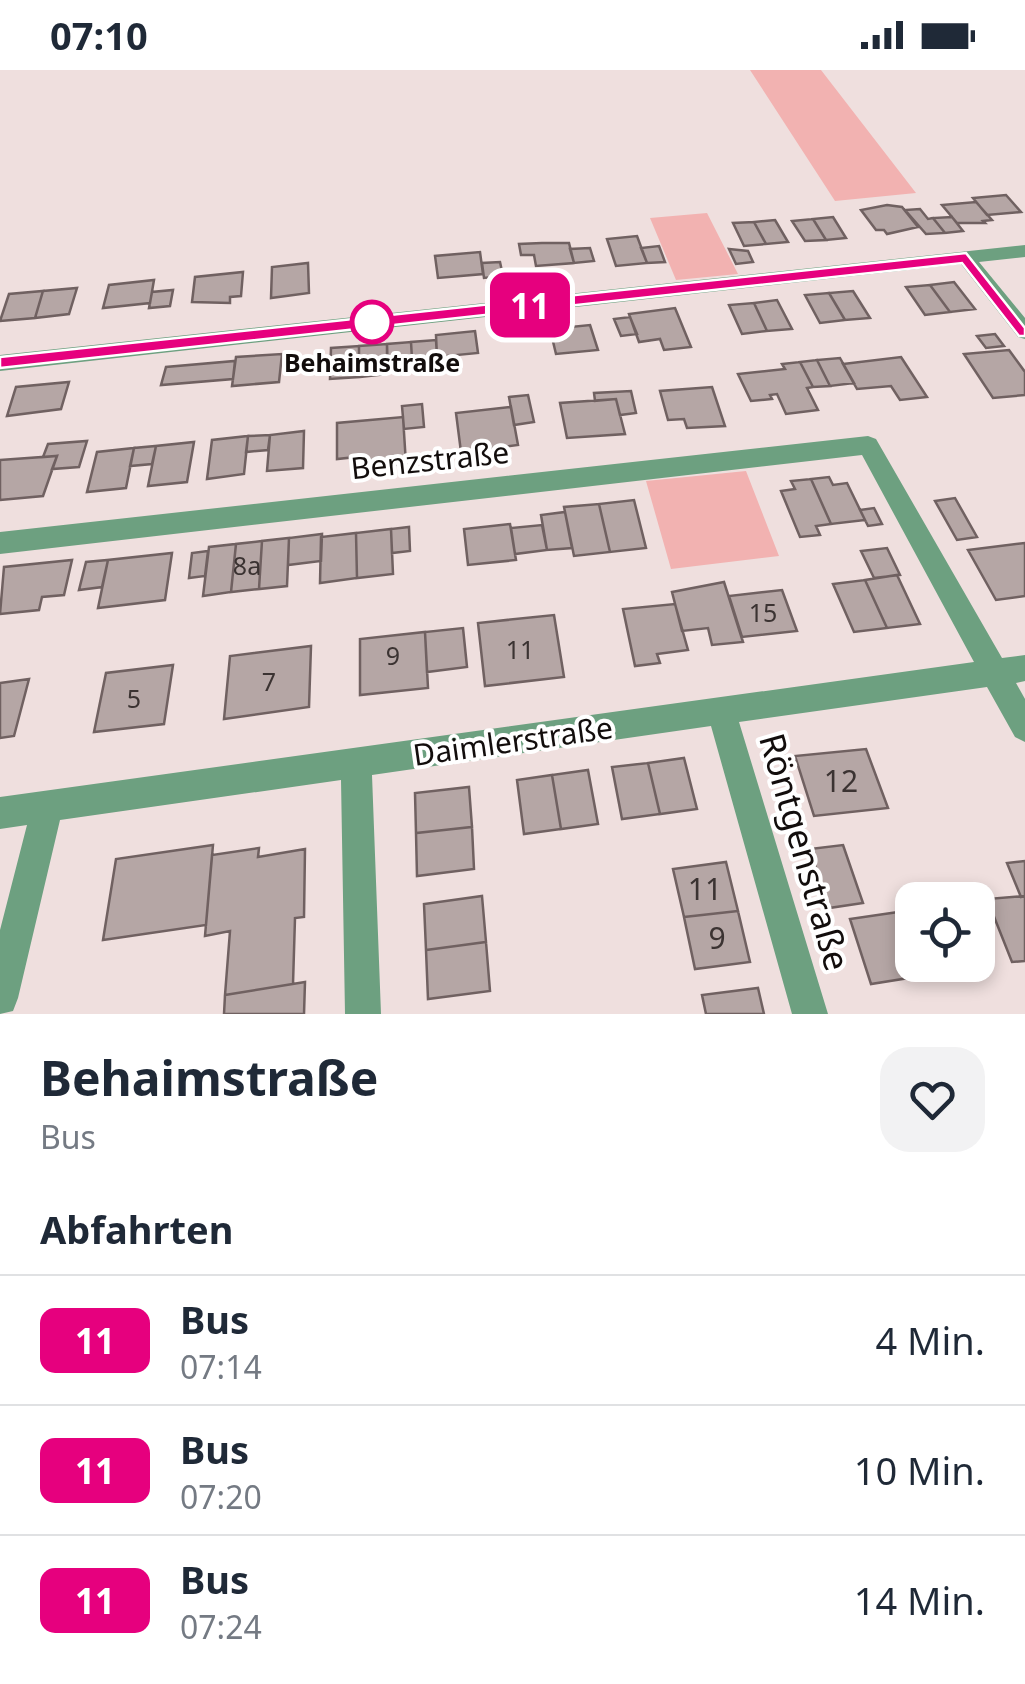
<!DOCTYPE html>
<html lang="de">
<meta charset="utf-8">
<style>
:root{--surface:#fff;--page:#f2f2f3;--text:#1f2937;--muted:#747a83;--line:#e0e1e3}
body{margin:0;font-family:"Noto Sans",sans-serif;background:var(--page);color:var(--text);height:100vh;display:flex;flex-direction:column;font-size:38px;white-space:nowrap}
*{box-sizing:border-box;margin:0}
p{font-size:32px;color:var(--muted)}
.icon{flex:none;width:55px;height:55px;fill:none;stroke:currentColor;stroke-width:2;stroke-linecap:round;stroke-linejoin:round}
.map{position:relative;height:944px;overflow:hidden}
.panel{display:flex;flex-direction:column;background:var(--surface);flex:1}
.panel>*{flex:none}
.badge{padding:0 20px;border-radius:15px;font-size:35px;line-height:65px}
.buttons{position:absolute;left:895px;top:812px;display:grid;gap:20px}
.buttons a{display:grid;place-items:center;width:100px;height:100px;border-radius:20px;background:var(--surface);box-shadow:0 5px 15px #0003;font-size:50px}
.map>.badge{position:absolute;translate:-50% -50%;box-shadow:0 0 0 5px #fff}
h2{padding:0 40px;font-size:38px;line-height:90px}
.round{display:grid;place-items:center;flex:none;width:105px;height:105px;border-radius:30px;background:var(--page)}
.head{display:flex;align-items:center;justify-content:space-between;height:170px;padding:0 40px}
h1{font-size:48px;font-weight:700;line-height:75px}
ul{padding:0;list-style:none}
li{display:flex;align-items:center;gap:30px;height:130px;padding:0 40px;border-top:2px solid var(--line)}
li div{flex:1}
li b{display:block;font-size:38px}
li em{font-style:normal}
li .badge{min-width:110px;font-weight:700;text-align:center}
.status{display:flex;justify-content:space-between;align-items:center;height:70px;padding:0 50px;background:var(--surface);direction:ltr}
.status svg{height:28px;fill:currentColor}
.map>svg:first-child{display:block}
</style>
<div class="status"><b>07:10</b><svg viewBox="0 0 49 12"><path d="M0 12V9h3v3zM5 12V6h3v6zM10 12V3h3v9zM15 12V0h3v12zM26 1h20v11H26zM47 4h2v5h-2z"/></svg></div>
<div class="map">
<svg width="1025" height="944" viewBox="0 0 1025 944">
<rect width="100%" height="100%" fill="#efdfde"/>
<path fill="#f2b2b1" d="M750,0h71l95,123 -81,8z
M707,143l31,61 -62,6 -26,-62z
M746,401l33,85 -108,13 -25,-88z"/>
<path fill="#b5a6a5" stroke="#706161" stroke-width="2.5" d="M1006,125l15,17 -34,3 -14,-17z
M976,132l16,18 -9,1 2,2h-28l-15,-18z
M887,135l15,2 16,20 -31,7 -3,-4h-8l-15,-20z
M920,139l8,10 5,-1 12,15 -19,1 -21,-24z
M833,147l13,21 -20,2 -13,-21z
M952,147l11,14 -18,2 -12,-15z
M813,149l13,21 -21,1 -13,-20z
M775,150l13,22 -22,2 -12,-22z
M754,152l12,22 -22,2 -11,-23z
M637,166l10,27 -31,3 -9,-27z
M542,173h27l5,20 -38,3 -2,-11h-13l-2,-11z
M659,176l6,16 -18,1 -6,-15z
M590,178l4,13 -20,2 -4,-14z
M729,179l19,2 5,11 -17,2z
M480,182l3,22 -45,4 -3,-22z
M500,192l3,14 -19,2 -2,-15z
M308,193l1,30 -38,5 1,-31z
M243,202l-2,24 -11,1v6l-38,-1 3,-25z
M154,210l-4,23 -47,5 6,-23z
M954,212l21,27 -25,3 -20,-27z
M930,215l20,27 -25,3 -19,-28z
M77,218l-8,26 -34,4 8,-27z
M173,220l-3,16 -21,2 3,-16z
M43,221l-8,27 -35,3 9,-27z
M853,221l17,27 -25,2 -16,-27z
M829,223l16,27 -25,3 -15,-28z
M777,230l15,29 -25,2 -13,-28z
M754,233l13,28 -25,3 -13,-29z
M675,238l16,39 -27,3 -4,-11 -21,3 -10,-28z
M630,247l7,17 -16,2 -7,-17z
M590,255l8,25 -42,4 -6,-25z
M475,261l3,22 -41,4 -1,-22z
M995,264l9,12 -18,2 -9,-12z
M436,270l1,17 -25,2 -1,-17z
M411,272l1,17 -25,2v-17z
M387,274l1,30 -29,3v-31z
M359,276v31l-29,2 1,-31z
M1009,280l16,22v23l-32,3 -29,-44z
M282,284l-3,28 -47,4 4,-29z
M901,287l26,40 -27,3 -9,-14 -34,3 -14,-25z
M840,288l14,25 -24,3 -13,-26z
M817,290l13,26 -17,1 -13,-25z
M235,291l-2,18 -72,6 5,-18z
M800,292l13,25 -6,1 11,22 -32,4 -9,-20 -7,1 2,4 -21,2 -13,-27 47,-5 -3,-5z
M69,312l-8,27 -54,7 9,-29z
M712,317l13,39 -38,2 -3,-9 -16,1 -8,-29z
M631,321l5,22 -16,2 -4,-16 -21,2 -1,-8z
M528,325l6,27 -20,3 -5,-28z
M616,329l9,35 -58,4 -7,-35z
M422,334l2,23 -20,2 -2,-23z
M511,337l7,38 -57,7 -5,-39z
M403,347l3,47 -40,4v-12l-29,3v-36z
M304,361l-1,37 -36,3 3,-36z
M270,365l-2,15 -22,2 2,-16z
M248,366l-4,38 -37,5 5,-39z
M87,371l-8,26 -27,2 5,-13 -14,1 5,-13z
M194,372l-7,40 -39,4 8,-40z
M156,376l-4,18 -22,2 4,-18z
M134,378l-8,40 -39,4 10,-40z
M57,386l-14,40 -43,4v-40z
M829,407l4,8 14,-2 18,37 -34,4 -20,-45z
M811,409l20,45 -15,2 4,9 -20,2 -19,-46 14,-2 -4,-8z
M955,428l22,39 -20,3 -22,-39z
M634,430l12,48 -36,4 -11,-48z
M599,434l11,48 -36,4 -10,-49z
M874,438l8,16 -14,2 -8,-16z
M565,442l7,36 -25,2 -6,-35z
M510,454l6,36 -48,5 -4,-36z
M542,455l5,25 -32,4 -4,-26z
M409,457l1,24 -18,2 -1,-24z
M391,459l2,45 -36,4 -1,-45z
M356,463l1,45 -37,5 1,-46z
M322,464l-1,27 -33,4 1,-27z
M289,468l-2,48 -28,3 3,-48z
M262,471l-3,48 -28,3 5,-48z
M1025,473v53l-29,4 -28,-50z
M236,474l-5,48 -28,4 6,-49z
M887,478l13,27 -26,3 -13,-27z
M208,481l-3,25 -16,2 3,-25z
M172,483l-7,47 -67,8 10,-48z
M72,490l-8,35 -22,2 -3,13 -39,4 4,-47z
M108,490l-6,27 -23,3 7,-28z
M897,505l23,49 -33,4 -22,-48z
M865,510l22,48 -33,4 -21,-48z
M724,512l19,60 -31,3 -4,-17 -26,3 -10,-39z
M782,520l15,41 -55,6 -13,-41z
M675,534l13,46 -31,4 3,9 -25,3 -12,-57z
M554,545l10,62 -79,9 -7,-63z
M463,558l4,39 -40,5 -2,-40z
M425,562l3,56 -68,7v-56z
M311,576l-2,61 -85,12 6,-63z
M173,595l-9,59 -70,8 12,-59z
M29,609l-15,57 -14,2v-55z
M866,679l22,59 -74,8 -19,-60z
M684,688l13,51 -37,5 -12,-51z
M648,693l12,51 -38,5 -10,-52z
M588,700l10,54 -37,5 -9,-54z
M552,705l9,54 -37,5 -7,-54z
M469,717l3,40 -56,6 -1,-40z
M472,757l2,42 -57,7 -1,-43z
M213,775l-7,80 -103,15 13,-81z
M843,775l20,58 -34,5 -19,-59z
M259,778l-1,9 47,-8 -1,68 -9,1 -2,66 -68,11 5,-64 -25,5 7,-81z
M1025,791v35l-4,1 -14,-34z
M726,792l12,49 -54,6 -11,-48z
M482,826l4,46 -60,8 -2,-46z
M1025,826v65l-13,1 -25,-63z
M912,840v55h24l4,8 -69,11 -21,-65z
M738,841l12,51 -55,7 -11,-52z
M486,872l4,49 -62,8 -2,-49z
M305,912l-1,32h-80l1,-19z
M758,918l6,26h-58l-4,-19z"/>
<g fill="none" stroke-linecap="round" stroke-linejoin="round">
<path fill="#6da080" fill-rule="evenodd" d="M1025,175v12l-46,5 46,56v21l-7,-2 -57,-73 -961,107v-16z
M868,366l8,3 126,219 23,-3v26l-9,2 9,16v43l-10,-5 -28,-50 -248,35 89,292h-36l-81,-288 -339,49 9,239h-36l-4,-234 -281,40 -42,178 -5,13 -13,3v-84l27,-105 -27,4v-32l974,-135 -112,-207 -862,99v-22z"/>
</g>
<path fill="#e6007e" stroke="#fff" stroke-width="2.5" d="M966,183l59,75v8h-6l-57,-73 -962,105v-11z"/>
<circle fill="#fff" stroke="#e6007e" stroke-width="5" cx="372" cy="252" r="20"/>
<g text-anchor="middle" stroke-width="8" stroke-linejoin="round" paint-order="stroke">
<g font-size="25" font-weight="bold" fill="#120d0c" stroke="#fff">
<text x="372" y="302">Behaimstraße</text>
</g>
<g font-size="25" fill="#3b3332">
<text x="247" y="505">8a</text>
<text x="763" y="552">15</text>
<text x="520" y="589">11</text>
<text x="393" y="595">9</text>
<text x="269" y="621">7</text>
<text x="134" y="638">5</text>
</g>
<g font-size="30" fill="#120d0c" stroke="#fff">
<text transform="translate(430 391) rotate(-6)" y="10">Benzstraße</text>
<text transform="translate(513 672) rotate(-8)" y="10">Daimlerstraße</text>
</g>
<g font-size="30" fill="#3b3332">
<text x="841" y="722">12</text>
<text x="705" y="830">11</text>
<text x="717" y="879">9</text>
</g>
<g font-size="35" fill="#120d0c" stroke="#fff">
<text transform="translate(804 782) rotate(74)" y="12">Röntgenstraße</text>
</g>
</g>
</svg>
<div class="buttons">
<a><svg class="icon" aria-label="locate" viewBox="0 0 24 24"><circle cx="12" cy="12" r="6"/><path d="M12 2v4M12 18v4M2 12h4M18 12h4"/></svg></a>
</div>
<b class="badge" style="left:530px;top:235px;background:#e6007e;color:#fff">11</b>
</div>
<section class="panel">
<div class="head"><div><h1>Behaimstraße</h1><p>Bus</p></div><a class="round"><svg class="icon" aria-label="heart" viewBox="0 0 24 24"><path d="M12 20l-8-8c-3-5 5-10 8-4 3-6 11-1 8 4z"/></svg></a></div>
<h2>Abfahrten</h2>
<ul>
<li><span class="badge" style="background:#e6007e;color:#fff">11</span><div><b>Bus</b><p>07:14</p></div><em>4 Min.</em></li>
<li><span class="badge" style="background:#e6007e;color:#fff">11</span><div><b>Bus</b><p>07:20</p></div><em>10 Min.</em></li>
<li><span class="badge" style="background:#e6007e;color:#fff">11</span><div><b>Bus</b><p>07:24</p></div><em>14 Min.</em></li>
</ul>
</section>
